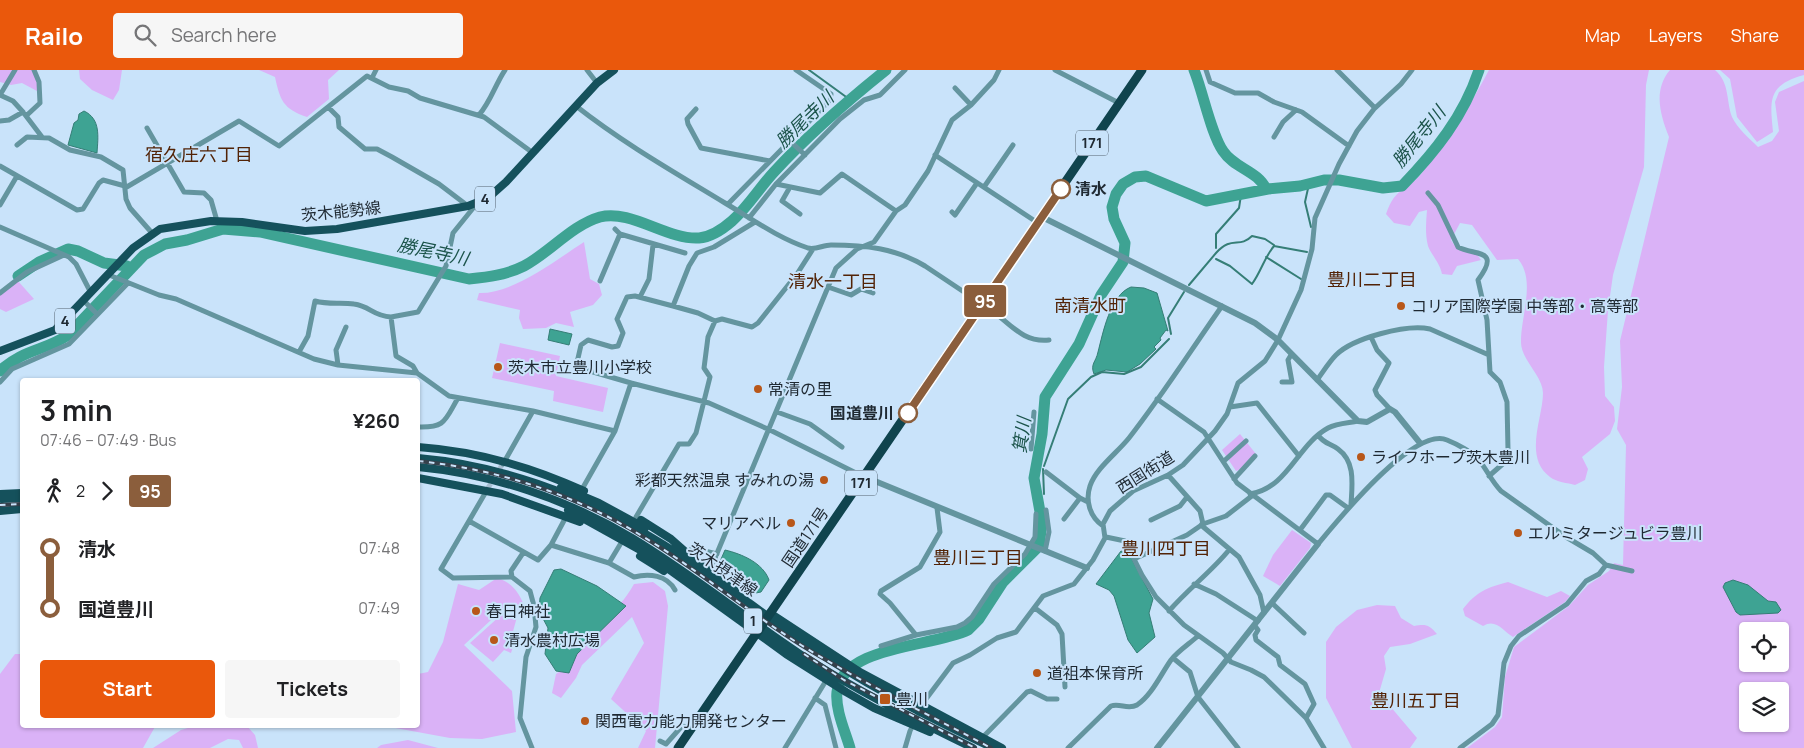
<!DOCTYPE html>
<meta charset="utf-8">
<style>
:root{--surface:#fff;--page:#f6f6f6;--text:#202124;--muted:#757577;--accent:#ea580c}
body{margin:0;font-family:Manrope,"Noto Sans JP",sans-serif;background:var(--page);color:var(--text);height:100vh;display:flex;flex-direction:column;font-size:19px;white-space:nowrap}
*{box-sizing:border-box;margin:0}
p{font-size:16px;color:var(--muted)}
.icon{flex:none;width:28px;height:28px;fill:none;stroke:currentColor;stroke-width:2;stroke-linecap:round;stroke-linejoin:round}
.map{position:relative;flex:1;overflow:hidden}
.side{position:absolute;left:20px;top:308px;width:400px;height:350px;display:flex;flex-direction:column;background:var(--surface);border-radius:5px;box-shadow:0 1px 4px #0004}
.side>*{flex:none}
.badge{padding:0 10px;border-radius:4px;font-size:18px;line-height:32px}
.fabs{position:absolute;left:1739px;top:552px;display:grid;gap:10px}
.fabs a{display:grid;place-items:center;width:50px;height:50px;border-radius:5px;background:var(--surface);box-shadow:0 1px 4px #0004;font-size:25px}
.map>.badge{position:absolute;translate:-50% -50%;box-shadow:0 0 0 2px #fff}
.legs{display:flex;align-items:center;gap:8px;height:55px;padding:0 20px;font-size:16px}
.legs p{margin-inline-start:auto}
.summary{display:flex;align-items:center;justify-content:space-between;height:85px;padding:0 20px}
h1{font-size:28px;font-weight:700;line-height:38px}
.action{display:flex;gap:10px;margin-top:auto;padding:10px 20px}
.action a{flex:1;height:58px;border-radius:5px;background:var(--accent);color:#fff;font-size:20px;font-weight:700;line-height:58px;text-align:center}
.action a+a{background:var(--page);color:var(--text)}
ul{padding:0 20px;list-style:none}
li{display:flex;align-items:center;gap:18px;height:60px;font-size:19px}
li i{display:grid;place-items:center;width:8px;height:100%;margin:0 6px;background:currentColor}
li i::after{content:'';width:12px;height:12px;margin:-6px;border:4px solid;border-radius:50%;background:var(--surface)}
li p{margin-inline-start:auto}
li:first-child i{background:linear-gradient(#0000 50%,currentColor 0)}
li:last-child i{background:linear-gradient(currentColor 50%,#0000 0)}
header{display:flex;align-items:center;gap:30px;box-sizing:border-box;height:70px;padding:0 25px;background:var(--accent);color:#fff}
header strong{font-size:24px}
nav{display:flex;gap:28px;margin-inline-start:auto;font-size:18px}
.search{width:350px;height:45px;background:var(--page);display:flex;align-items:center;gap:12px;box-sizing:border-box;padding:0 18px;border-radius:5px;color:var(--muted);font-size:19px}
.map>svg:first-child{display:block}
</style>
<header>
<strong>Railo</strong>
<div class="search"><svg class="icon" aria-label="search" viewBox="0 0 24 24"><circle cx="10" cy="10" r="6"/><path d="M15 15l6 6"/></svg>Search here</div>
<nav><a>Map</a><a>Layers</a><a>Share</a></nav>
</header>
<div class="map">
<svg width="1804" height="678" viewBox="0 0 1804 678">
<rect width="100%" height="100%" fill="#c9e3fa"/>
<path fill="#dab2f7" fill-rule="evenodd" d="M0,0h32l6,14 -1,7 -15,-8 -11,2 -11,-3z
M79,0h43l-3,20 -6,10 -21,-10 -12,-11z
M259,0h80l-11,10 1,19 -22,18c-24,-8 -27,-17 -32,-40z
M1489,0h160l-3,15 -2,82 -31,108 -5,35 -4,57 1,29 9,11 1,14 -5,13 -28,23 6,12 -3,11 -10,5c-7,-2 -19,-3 -25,-8 -27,-20 -7,-59 -7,-84 0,-17 -23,-34 -22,-52 0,-25 15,-61 -3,-82l-21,1 -25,-35 -12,-2 -9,17c6,10 10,12 22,9l8,11 -24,6 -5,9 -10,-1c-2,-11 -10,-18 -14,-28 -3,-12 -2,-24 -1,-36l-8,2 -9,14 -16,-3 -8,-9c10,-28 19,-21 35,-40 26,-31 49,-68 68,-104z
M1670,0h45c15,13 11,31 17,47 5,11 18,22 26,30l14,-6 7,-10 -4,-29 4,-10 25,-11v667h-337l28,-21 7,-10 3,-40 9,-30 55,-41 19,-21 21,-14 5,-8 9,2 3,-120 -9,-16 5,-42 -2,-46 49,-204c-9,-23 -16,-47 1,-67zM1748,561h32v33h-32zM1748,621h32v33h-32z
M1720,0h84v5c-37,10 -34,26 -31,57l-16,10 -20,-25 -7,-38z
M584,172l6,37 9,5 3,11 -9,10 -23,7 4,15 -18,-4 -10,5 -23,1 -4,-11 1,-8 -43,-10 2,-7c34,1 77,-33 105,-51z
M18,211l16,18 -28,13 -6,-3v-14z
M500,273l60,13 -4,20 52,12 -5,24 -50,-11 1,-10 -62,-13z
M1240,364l16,20 -17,16 -3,1 -14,-21z
M1292,460l19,13 -1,5 -30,38 -17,-10 10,-21z
M497,508c17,5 23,17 29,32l-22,-2 -40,37 48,46 4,41 -34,7 -32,-1 -60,-11 28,-2v-51l10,-2 15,-30 15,-58 21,6z
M653,512l12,9 3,15 -13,142h-17l8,-17 -35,-32 33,-56 -12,-26 -50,48 -6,13 -15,20 -9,-5 4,-19c10,-6 12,-14 19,-23 20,-25 42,-37 59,-67z
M1508,512l39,15 14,-6 9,5 -5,6 -52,35c-10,-6 -17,-19 -30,-11l-18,-10 -2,-7c13,-17 25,-22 45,-27z
M1377,535l18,1 6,12 13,8c11,-2 15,-2 23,8l-27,10 -20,3 -6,9 2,13 -7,24 38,45 -7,10h-58l-26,-50v-56l10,-15 21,-17z
M501,545l16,2 -5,18 4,2 -5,16 -7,-3 -11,12 -23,-19z
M15,584h7v71h134l-13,23h-143v-74z
M198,655h48l9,10 3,13h-15l-4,-8 -11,-1 -18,9h-57l28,-18z
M408,670l30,8h-61l4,-3z"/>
<path fill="#3ea393" stroke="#357e76" d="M84,41c17,8 14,26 13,42l-29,-8 6,-22 4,-3 1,-6z
M1131,217l13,1 13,5 11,38 -2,-1 -6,8 1,2 -7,7 2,2 -16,15 -13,8 -21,-2 -12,4c-4,-10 2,-12 4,-22 5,-19 12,-57 33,-65z
M550,259l22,5 -3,11 -21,-5z
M725,480c17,4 38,13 44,30l-8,12 -5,1 -38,-27z
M1121,481l8,3 24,45 -4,14 6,24 -18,16 -9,-13 -14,-44 -5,-6 -13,-6z
M561,499l36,17 29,20 -49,48 -8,19 -13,-2 -11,-17 3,-26 -9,-17 1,-13 14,-28z
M1733,510l15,5 20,16 8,1 5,8 -3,3 -38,2 -4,-3 -13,-25 2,-4z"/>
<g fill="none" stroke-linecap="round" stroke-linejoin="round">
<path stroke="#357e76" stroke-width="2" d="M809,0l40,29
M1309,114l-4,18 6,25
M1252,166l13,3 9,6
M1274,176l33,6
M1216,178v-14l23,-26 2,-13
M1216,183c16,-18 23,-4 36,-17
M1266,187l35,22
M1216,189l14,7 22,18c9,-12 12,-26 22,-38
M1189,215l27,-32
M1171,264l-3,-16 16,-26
M1044,396l24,-67 23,-22 11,-5 22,2 17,-7 28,-28
M1043,399l1,25
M1038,430l3,-1"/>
<path stroke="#3ea393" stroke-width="11" d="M1194,0c9,22 17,64 29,81 11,17 35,20 43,38
M18,206l21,-14 29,-13 10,2 26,12 23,3
M0,301c23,-22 45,-20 68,-36l76,-80 21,-11 22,-4 36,-11 37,3 209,47c19,-2 37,-4 55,-13 25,-13 48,-41 76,-49 31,-8 67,23 99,21 12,-1 25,-10 33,-17 16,-14 28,-34 42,-49 34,-37 72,-70 112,-102
M850,678c-5,-17 -15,-39 -13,-56 5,-47 96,-45 131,-62l11,-11 24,-37 36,-36 3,-23 -8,-45 8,-44 3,-37 34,-53 22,-49 22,-33 2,-19 -11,-24 -2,-12 4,-13 7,-10 12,-7 11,-1 60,25 62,-12 32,-3 24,-6h15l44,8 19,-2c33,-34 62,-70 77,-116"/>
<path stroke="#a7bed2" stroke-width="5" stroke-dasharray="5 2.5" stroke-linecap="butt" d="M488,418l14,-23"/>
<path stroke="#64959f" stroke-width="5" d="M15,0l-15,25 13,6 10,11
M587,0l10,13
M1055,0l64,33
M1206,0l4,12 25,11h23l16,9 28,10 47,34
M1337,0l38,38
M372,8l4,-8
M955,18l16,17
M576,36c47,37 98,66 149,97 27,16 53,35 83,45 8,2 15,-3 23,-3 34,0 64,3 94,21 21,14 42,28 63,42 21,13 33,35 61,32
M328,37l10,10 1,10 26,22h12l15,8 47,27 29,22
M696,39l-9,10 1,5 13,24 69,13
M479,45c12,-14 16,-30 26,-45
M26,46l14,-13 -1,-21 -5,-12
M0,51l9,-1 14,-8 19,25
M147,58l37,64 20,1 7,7 6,21
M1274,67l9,-15 13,-12
M789,70l16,15
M17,75l10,-8 22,1 21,12 31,7 22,13 3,29 4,9 22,25
M935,85l103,68
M0,96l77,44 6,-1 16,-26 4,-3 22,6
M776,114l44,9 22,-19 54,37
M790,117l-8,14 18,13
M984,117l29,-42
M125,118l114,-67 40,25 88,-70 22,11 19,4 12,7 64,19 49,36
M1428,123l10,12 20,42c16,9 44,1 20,33l9,40 3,52 10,10 7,20 1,48 -3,12 -16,14
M472,134l2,3 -21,26 -7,33 -28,46 -27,5 5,39 17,10 4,7 32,23 84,15 82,20
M728,134l102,-104 1,-6 -35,-24
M0,135l17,-29
M952,142l3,3 22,-32
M749,148l27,-34 64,-65 24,-19 16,-5 25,-25
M0,157l69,30 7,7 15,29
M615,159l5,5 65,19
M109,205l50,20 17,4 138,60 24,6 79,8
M600,211l20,-47
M828,217l23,8 10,-6 12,4
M0,223l27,-21 37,-17
M640,227l9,-18 4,-34
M84,231l13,13
M673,236l25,7 17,8
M1371,267l6,13 12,13 -14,27 2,5 13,14
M299,282l9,-16 7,-35c14,4 26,1 39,3 16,2 19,12 37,13
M338,295l-2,-15 10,-23
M1317,310c6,-8 12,-18 19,-25 17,-17 70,-31 94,-26l59,26
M0,312l12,-13 57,-25 59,-61
M1282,312h10l-4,-22 3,-5
M631,313l-55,-16 5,-22 7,-5 24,7 6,-1 5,-13 -6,-14 10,-22 8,-1 38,10 16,-40 8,-13 17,-6 41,-25
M1157,329l47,33 33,51 81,61c20,-24 96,-118 129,-104 10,4 25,12 32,20 8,10 13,22 22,31l65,46 27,16 13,12 26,6
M1230,337l27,-4 42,53
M777,342l33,12 32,23
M418,357c28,1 27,-7 40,-29
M1318,365c6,9 12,8 20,14 18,13 14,36 13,56
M1031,379l3,-37
M1224,391l22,-20
M503,394l30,-53
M1046,402l34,26 8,4
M1168,405l32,36 3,13
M1234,409l21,-23
M487,420l-46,79 12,9 59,-1 18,14 4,15 2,21 -10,30 -6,61 12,30
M581,421l34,-60 16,-48 78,20 61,27 94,47
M1250,424c38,-6 47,-49 78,-66 9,-5 20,-5 30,-7
M636,447l43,-73h10l7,-11 14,-56 -6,-9 4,-31 7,-16 7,-2 30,8 6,-4 39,-49 16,-25
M1064,449l16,-21
M1151,450l29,-14 7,-9
M469,451l69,39 13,-15 16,-30
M1201,455l38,32 21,38 4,18
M1103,456c-13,-9 -18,-25 -13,-40 6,-18 27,-33 39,-48 33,-42 62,-88 93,-132
M1300,460l26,-35h4l18,13
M1106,467l19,4 17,34 14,22 28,28 39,28 8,9 20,8 13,7 42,41 18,30
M551,475l58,18 25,14c15,-4 33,-2 41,13
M691,480l1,-2 25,6
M1045,481l4,-19 -3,-22
M1134,489l53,-24 16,-11 23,-8 27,-21
M609,493l12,-20
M710,500l126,-302 21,-19 17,-7 22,-31 9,-6 23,-34 24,-51 19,-15 23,-25 5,-10
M512,507l-1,-6 12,-18
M1194,514l22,10 42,27
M1273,534l31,29
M1035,538l22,17 5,9 3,53
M1169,541c19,-22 42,-39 60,-61
M1255,556l3,4 -3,5 1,5 22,17 2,8 25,19 9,20 -8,14
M916,565l-26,-32 -10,-9 1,-3 39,-24 20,-35 -3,-24
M881,576l35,-11 41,-8 8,-4 7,-6 22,-33 31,-30 10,-17 1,-23
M1173,588l17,14 8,25 40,51
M815,628l10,7 11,43
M983,667l44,-45 4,-1 16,8h10
M660,671l6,3 16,-18 10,2
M785,678l42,-69
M905,678l5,-17 16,-32 27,-36 17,-8 27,-17 19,-6 27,-36 31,-12 19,-24 12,-22 -2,-14 7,-13 23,-20 35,-16 15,-10 32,-34 12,-17 11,-31 27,-22 13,-21 23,-50 11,-41 3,-31 24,-54 18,-33 17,-22 27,-25 11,-14
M1068,678l43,-42c9,-3 17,4 26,-1 15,-10 24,-31 34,-45 7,-9 18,-16 27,-24
M1460,678l32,-24 6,-9 6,-52 7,-17 8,-10 48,-32 19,-23 13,-7 7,-9"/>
<path stroke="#64959f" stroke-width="6" d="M1042,147l213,106 23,17 80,81 9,1 23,-13 5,3 25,31
M865,407l222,91
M1157,678l161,-204"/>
<path stroke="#15515c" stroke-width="8" d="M0,281l55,-21 78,-82 27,-19 51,-8 31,1 63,9 32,-2 131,-23 20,-8 18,-16 91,-99 17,-13
M418,377c56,4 114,20 166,44
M418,388c81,7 161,36 231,78 63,37 120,83 181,124 52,34 107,61 163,88
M418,397c74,7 149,32 214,71 58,35 111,78 168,116 55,36 114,65 173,94
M418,408l84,16 78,28
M561,417l38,16 46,25
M0,424l22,-1
M2,429l20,-1
M568,440l81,45 137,99 60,38 28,16 56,24
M0,441l22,-2
M641,450l30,19 17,15
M684,483l52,36
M640,486l24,15
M770,543l90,59 142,76"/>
<path stroke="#10444e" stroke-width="9" d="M678,678l464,-678"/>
<defs>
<path id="rail" d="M418,391c79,8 156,33 224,75 55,33 105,75 159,109 61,38 127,69 190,103
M0,435l22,-1
M804,584l40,26 131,68"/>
</defs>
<use href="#rail" stroke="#35414c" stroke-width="4"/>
<use href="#rail" stroke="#c9e3fa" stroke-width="2" stroke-dasharray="5.5" stroke-linecap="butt"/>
</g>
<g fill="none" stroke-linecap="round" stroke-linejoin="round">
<defs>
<path id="line-1" d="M908,343l153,-224"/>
</defs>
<use href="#line-1" stroke="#fff" stroke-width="11"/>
<use href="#line-1" stroke="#8b5e3c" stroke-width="8"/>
</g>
<g fill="#fff" stroke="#8b5e3c" stroke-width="2.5">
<circle cx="1061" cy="119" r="9"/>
<circle cx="908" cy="343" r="9"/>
</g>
<g fill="#b85719" stroke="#c9e3fa" stroke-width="2">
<circle cx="1401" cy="236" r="5"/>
<circle cx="498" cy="297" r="5"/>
<circle cx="758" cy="319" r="5"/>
<circle cx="1361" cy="387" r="5"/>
<circle cx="824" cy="410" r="5"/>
<circle cx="791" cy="453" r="5"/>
<circle cx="1518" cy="463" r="5"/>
<circle cx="476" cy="541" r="5"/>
<circle cx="494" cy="570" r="5"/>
<circle cx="1037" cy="603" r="5"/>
<rect x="879" y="623" width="12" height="12" rx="2.5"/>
<circle cx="585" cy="651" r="5"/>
</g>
<g text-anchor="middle" stroke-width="4" stroke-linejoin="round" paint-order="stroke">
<g fill="#c9e3fa" stroke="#52616e" stroke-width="1">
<rect x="1076" y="60.5" width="32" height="25" rx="4"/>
<rect x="475" y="116.5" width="20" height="25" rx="4"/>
<rect x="55" y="238.5" width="20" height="25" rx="4"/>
<rect x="845" y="400.5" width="32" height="25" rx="4"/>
<rect x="744" y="538.5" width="18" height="25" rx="4"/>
</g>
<g font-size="15" font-weight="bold" fill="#1f2932">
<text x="1092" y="78">171</text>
<text x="485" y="134">4</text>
<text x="65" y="256">4</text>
<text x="861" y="418">171</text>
<text x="753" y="556">1</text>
</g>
<g font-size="16" font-weight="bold" fill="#1f2932" stroke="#c9e3fa" text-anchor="start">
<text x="1075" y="125">清水</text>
<text x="894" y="349" text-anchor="end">国道豊川</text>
</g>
<g font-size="16" fill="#1f2932" stroke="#c9e3fa">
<text transform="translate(341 141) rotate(-6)" y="6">茨木能勢線</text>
<text transform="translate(1145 402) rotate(-32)" y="6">西国街道</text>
<text transform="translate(805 467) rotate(-56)" y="6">国道171号</text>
<text transform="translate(723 499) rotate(35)" y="6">茨木摂津線</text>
</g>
<g font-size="16" fill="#1f2932" stroke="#c9e3fa" text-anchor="start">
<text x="1411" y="242">コリア国際学園 中等部・高等部</text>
<text x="508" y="303">茨木市立豊川小学校</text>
<text x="768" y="325">常清の里</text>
<text x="1371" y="393">ライフホープ茨木豊川</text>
<text x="814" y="416" text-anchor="end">彩都天然温泉 すみれの湯</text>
<text x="781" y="459" text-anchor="end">マリアベル</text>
<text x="1528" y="469">エルミタージュビラ豊川</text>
<text x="486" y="547">春日神社</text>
<text x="504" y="576">清水農村広場</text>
<text x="1047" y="609">道祖本保育所</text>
<text x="896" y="635">豊川</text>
<text x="595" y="657">関西電力能力開発センター</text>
</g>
<g font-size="18" font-style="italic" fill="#1c544b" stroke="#c9e3fa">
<text transform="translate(805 50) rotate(-44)" y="6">勝尾寺川</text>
<text transform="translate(1419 67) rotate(-51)" y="6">勝尾寺川</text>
<text transform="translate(433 182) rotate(12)" y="6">勝尾寺川</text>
<text transform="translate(1022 365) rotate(-82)" y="6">箕川</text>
</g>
<g font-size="18" fill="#522306" stroke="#c9e3fa">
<text x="199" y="91">宿久庄六丁目</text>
<text x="1372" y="216">豊川二丁目</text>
<text x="833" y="218">清水一丁目</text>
<text x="1090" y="242">南清水町</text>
<text x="1166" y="485">豊川四丁目</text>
<text x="978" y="494">豊川三丁目</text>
<text x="1416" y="637">豊川五丁目</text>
</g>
</g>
</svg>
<div class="fabs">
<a><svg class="icon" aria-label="locate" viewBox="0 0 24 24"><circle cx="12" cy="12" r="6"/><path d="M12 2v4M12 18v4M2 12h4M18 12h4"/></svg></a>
<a><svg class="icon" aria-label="layers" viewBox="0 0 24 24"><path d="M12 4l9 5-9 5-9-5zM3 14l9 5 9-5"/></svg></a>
</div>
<b class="badge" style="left:985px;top:231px;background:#8b5e3c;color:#fff">95</b>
<section class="side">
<div class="summary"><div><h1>3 min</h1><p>07:46 – 07:49 · Bus</p></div><b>¥260</b></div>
<div class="legs"><svg class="icon" aria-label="walk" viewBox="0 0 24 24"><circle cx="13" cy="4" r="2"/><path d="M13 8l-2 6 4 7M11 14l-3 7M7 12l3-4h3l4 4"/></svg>2<svg class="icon" aria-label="forward" viewBox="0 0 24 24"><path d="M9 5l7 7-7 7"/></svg><b class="badge" style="background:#8b5e3c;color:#fff">95</b></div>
<ul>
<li><i style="color:#8b5e3c"></i><b>清水</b><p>07:48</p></li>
<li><i style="color:#8b5e3c"></i><b>国道豊川</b><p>07:49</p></li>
</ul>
<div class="action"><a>Start</a><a>Tickets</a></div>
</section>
</div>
